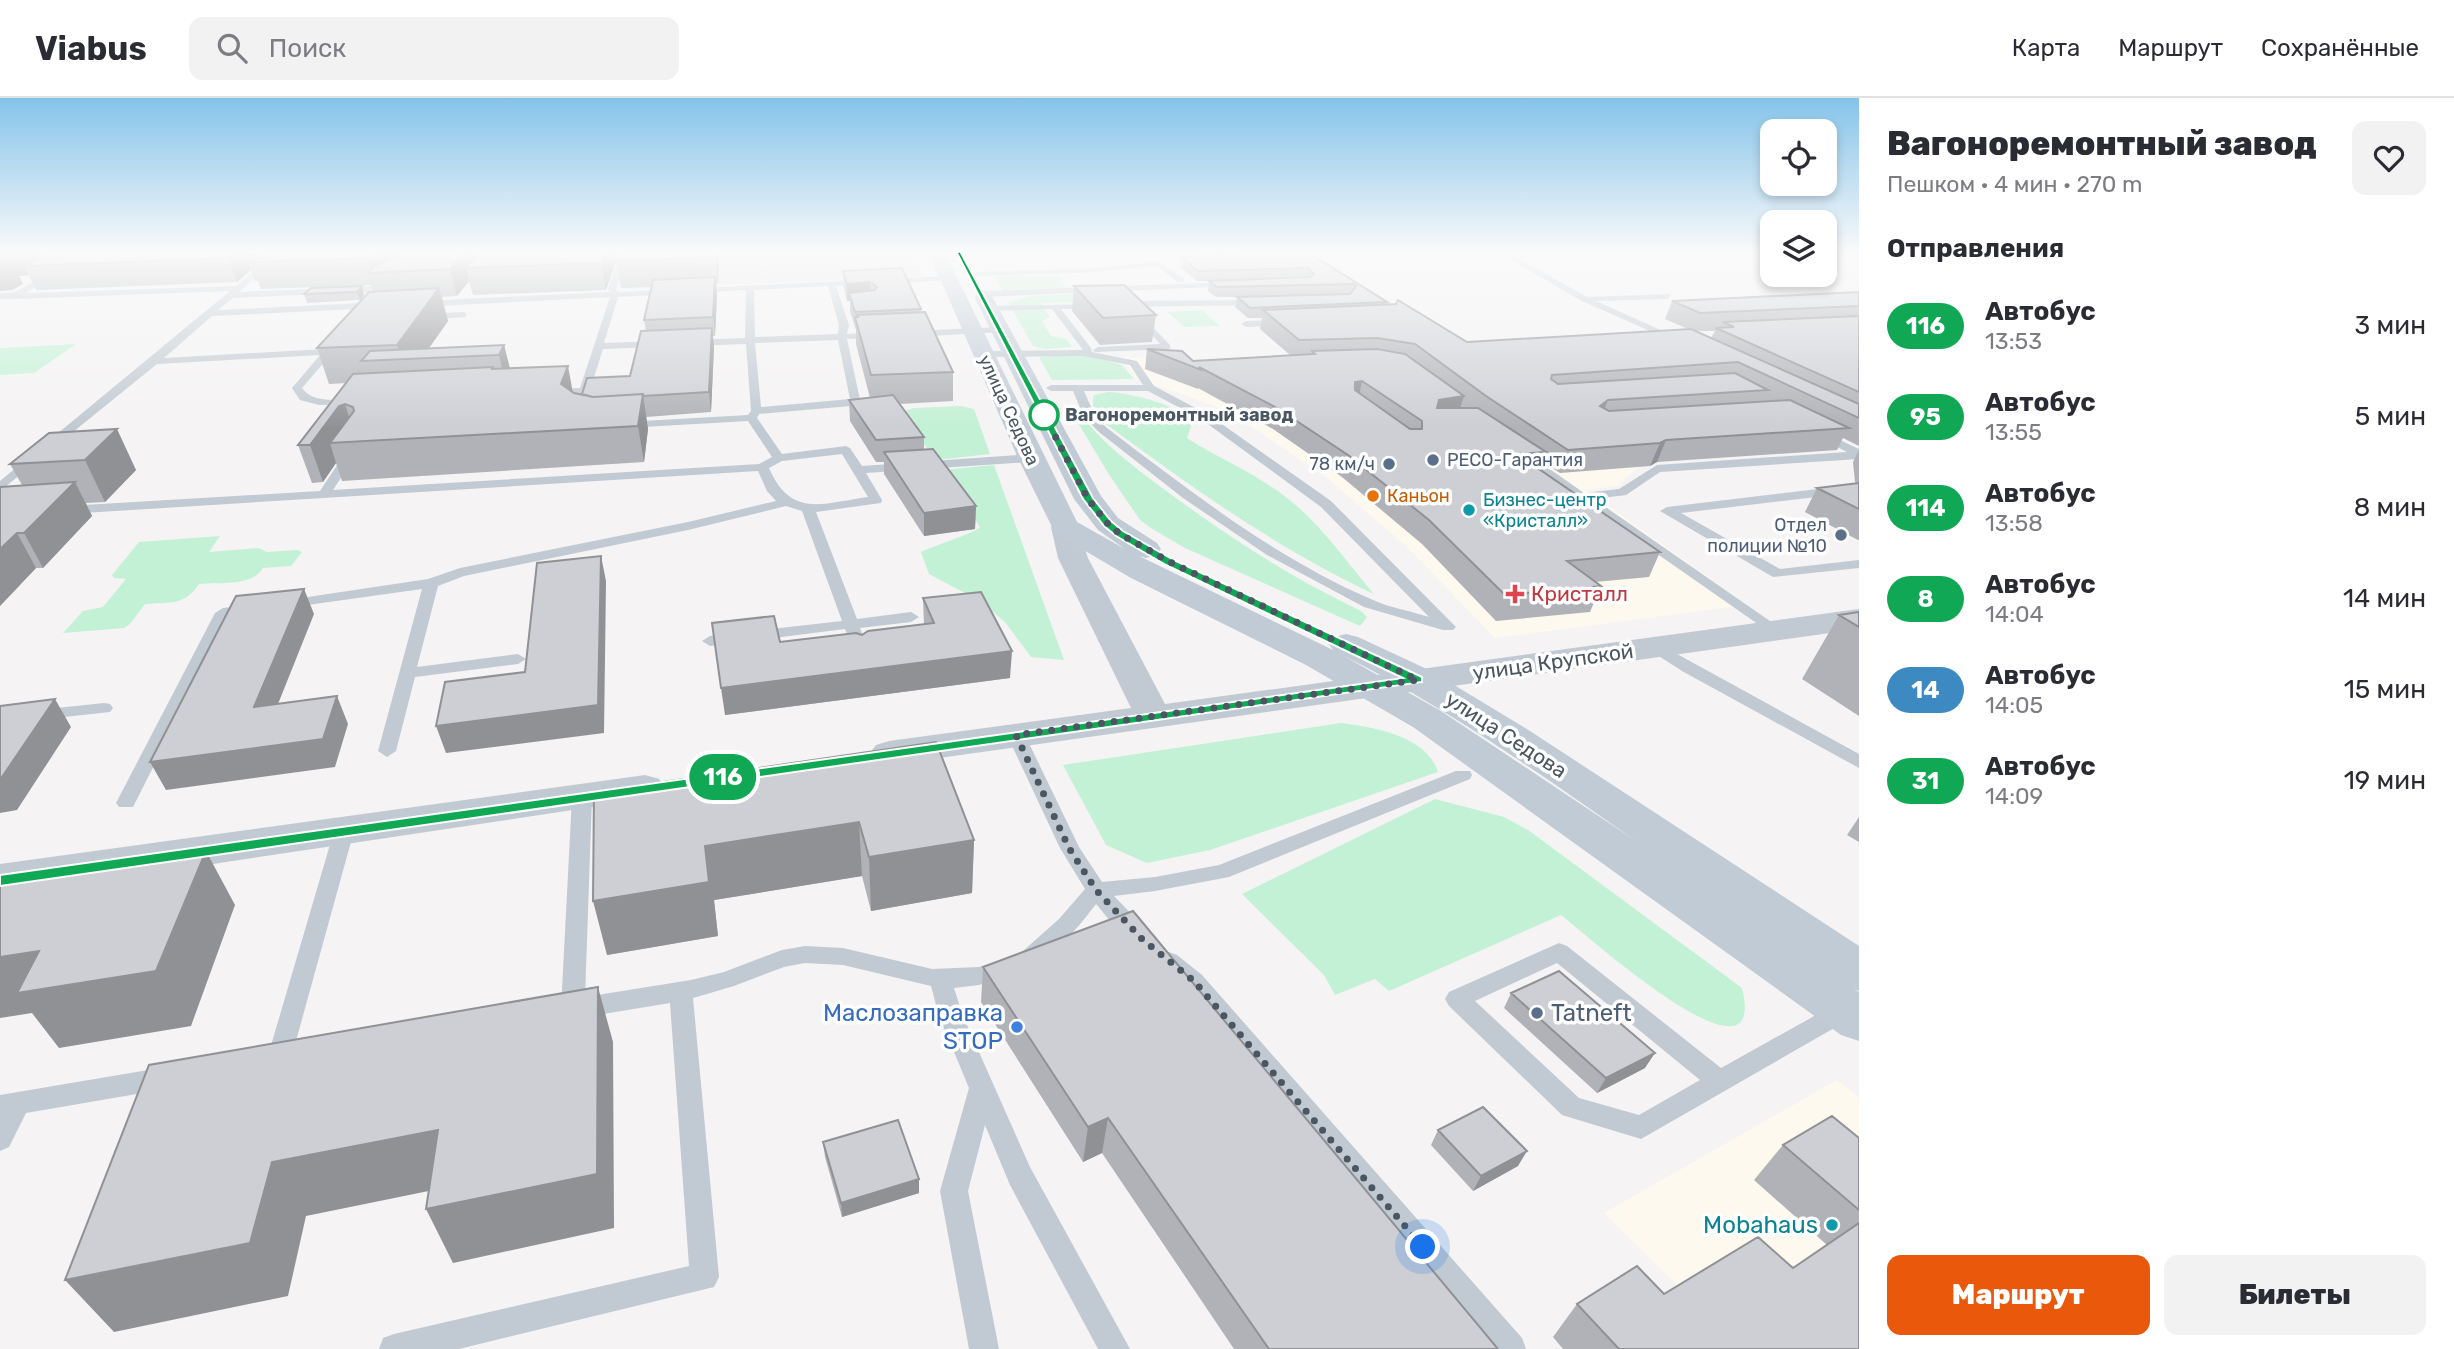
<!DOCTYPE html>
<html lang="ru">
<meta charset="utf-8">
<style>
:root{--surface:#fff;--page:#f2f2f3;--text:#2b2b33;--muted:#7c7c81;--line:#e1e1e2;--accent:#ea580c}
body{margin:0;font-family:Rubik,sans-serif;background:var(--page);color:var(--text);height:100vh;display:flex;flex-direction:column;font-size:26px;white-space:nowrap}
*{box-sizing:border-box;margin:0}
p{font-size:23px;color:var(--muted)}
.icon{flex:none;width:38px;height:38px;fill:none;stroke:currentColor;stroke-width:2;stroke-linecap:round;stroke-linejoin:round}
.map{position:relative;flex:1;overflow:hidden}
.side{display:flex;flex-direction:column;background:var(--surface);width:595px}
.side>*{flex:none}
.badge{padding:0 14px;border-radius:23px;font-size:24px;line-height:46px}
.buttons{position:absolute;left:1760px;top:21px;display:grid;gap:14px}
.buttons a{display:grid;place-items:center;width:77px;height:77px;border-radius:14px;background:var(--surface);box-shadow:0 4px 10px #0003;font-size:35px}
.you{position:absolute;width:35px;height:35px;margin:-18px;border:5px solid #fff;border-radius:50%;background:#1a73e8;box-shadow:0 0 0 10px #1a73e833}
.map>.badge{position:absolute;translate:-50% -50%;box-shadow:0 0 0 4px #fff}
h2{padding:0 28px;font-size:26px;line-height:63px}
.round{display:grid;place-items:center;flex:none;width:74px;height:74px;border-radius:14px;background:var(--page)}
.overview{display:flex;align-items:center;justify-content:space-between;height:119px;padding:0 28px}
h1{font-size:33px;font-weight:800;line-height:52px}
.action{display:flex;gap:14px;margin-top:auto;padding:14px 28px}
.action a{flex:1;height:80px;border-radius:14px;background:var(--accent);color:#fff;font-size:28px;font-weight:800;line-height:80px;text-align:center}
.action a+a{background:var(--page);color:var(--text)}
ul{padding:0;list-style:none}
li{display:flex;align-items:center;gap:21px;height:91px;padding:0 28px}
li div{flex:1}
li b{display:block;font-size:26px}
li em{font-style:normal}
li .badge{min-width:77px;font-weight:700;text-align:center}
header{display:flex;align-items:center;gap:42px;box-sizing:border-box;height:98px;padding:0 35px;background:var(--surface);border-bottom:2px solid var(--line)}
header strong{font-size:33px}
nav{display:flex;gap:38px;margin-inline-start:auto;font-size:24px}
.search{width:490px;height:63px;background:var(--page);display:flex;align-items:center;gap:18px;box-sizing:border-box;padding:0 24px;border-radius:14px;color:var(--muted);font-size:26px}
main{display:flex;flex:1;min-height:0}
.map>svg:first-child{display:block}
</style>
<header>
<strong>Viabus</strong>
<div class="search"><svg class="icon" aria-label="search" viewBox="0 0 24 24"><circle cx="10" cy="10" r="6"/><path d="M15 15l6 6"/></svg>Поиск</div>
<nav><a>Карта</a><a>Маршрут</a><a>Сохранённые</a></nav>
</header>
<main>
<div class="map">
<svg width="1859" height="1251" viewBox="0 0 1859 1251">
<rect width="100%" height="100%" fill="#f5f3f3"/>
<path fill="#fdf9ef" d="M1464,253l182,109 -29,26 -31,4 161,115 -252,33 -90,-93 -78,-67 -69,-47 -46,-26 -76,-27 -15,-21 122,6z
M1837,982l22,17v252h-117l-138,-136z"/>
<path fill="#e6e4e5" d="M639,155h277l7,23 -297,13z"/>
<path fill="#c3f1d5" d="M1055,177l12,5 -8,1 5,5 8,1 -69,4 -9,-15z
M1099,195l15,7 -73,3 2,4h-32l-3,-5 24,-6z
M1012,211h32l6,8 -8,4 9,15 15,3 6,8 -27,2 -12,-3z
M1202,212l18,16 -36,1 -16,-15z
M76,246l-42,29 -34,2v-27z
M1071,257l21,1 30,9 12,14 -82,1 -13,-23z
M1108,294c22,1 75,12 83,34l-4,12c34,22 73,37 105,64 31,25 56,62 82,92 -96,-45 -183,-107 -268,-170 -9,-8 -16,-17 -12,-29z
M961,308l13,3 16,45 -54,6 -36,-48 14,-4z
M1068,308h7c22,34 58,60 90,84 65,48 123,86 196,121l6,6 -7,9 -175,-78 -34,-20 -11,-8 -32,-47z
M994,367l70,195 -33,-3 -26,-35 -25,-21 -51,-27 -8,-22c12,-6 54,-19 59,-25l-37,-57z
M220,438l-11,16 50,-4 8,4 30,-2 5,2 -11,14 -28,2c-11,19 -44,14 -64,16 -15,22 -29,18 -54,20l-15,20 -6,4 -61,5 20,-22 20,-4 23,-28 -12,-1 -2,-3 27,-33z
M1341,625c32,4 86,13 97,49l-228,78 -63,13 -41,-18 -43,-80z
M1435,701l69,18 24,13 214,158c28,113 -162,-59 -181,-73l-172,76 -14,-12 -40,16 -11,-20 -82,-81z"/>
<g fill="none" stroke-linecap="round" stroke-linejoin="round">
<path fill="#c1cad2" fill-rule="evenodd" d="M274,155h9l-44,39 138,-6 4,3 -10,14 11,2 -4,3 -166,8 -48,42 161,-9 11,-9 5,3 -2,2 -37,43c11,16 35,11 52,11l4,1v4l-39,1 -19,-5 -8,-12 28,-33 -163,9 -157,127v-10l230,-190 -216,8h-14v-6h13l40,-22 3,4 -30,18 210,-7zM370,194l-9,11 -143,7 15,-12z
M620,155h8l-12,36 2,3 330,-16 4,2 -4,2 -112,6 13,39 -2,9 33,-2 5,3 -5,3 -33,1 15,70 -9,2 -2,-5 -92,8 -2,4 25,36 64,-8 4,2 12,18 169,-12 6,4 -6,4 -165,11 16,27 -1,3 -65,9 41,107 54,-7 8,5 -8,5 -51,6 10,26 -2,3h-12l-11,-28 -135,17 -8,-5 8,-5 132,-15 -40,-110 -16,-5 -98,24 -224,46 -26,10 -21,81 101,-13 8,5 -8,5 -103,13 -19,74 -9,6 -9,-6 44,-162 -136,19 -7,-4 2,-3 147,-22 32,-11 228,-46 88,-21 -9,-10 -9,-20 -691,43 -7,-4 7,-4 253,-15 27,-41 4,-1 6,4 -24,37 426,-26 13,-7 -24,-36 -123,7 -6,-3 6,-3 123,-7 3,-4 -5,-67 -55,2 -5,-3 5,-3 54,-2 1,-48 -128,7 -14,46 55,-2 5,3 -5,3 -56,2 -16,50 -5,3 -5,-3 1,-5 -28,1 -5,-3 5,-3 30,-1 30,-91 -190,10 -4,-3 4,-3 190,-9 -2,-3zM828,188l11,39 -1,9 -83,3 -1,-47zM838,242l12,59 -89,8 -6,-64zM842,356l26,43c-45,6 -77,22 -99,-29l13,-7z
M654,155h8l-2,6 259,-6 -263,10 -4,-2z
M1499,155h10l78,44 84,-3 -3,5 -72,2 87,39 -8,2 -93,-41z
M1158,164l26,16v4h-6l-22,-16 -76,7 -110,3 -4,-2 4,-2 110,-3z
M1233,184l3,4 -255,11 -4,-3 4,-3z
M1261,202l-3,5 -137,2 -4,-3 4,-3z
M1096,206l1,2 -4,3h-32l30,39 1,4 45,9 17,25 55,29 122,86 122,123 3,3 -3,3h-10l-79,-23 -97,-52 -84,-57 -84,-66 -15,-15 -11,-26h-22l-5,-3 5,-3h92l-13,-20 -47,-9 -101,1 -5,-3 5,-3 101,-1 -31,-41 -64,2 -4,-3 1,-2zM1084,293h64l53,28 120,88 108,110c-18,-6 -39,-9 -56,-17 -98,-42 -183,-109 -266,-172l-12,-12z
M463,214l3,1v4l-42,3 -4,-3 4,-3z
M1138,214l32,33v4l-75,3 -2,-2 5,-3 62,-3 -26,-29z
M1283,222l5,3 -2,2 -40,2 -5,-3 5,-3z
M1000,229l3,1v4l-92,5 -5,-3 5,-3z
M1818,332l41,19v10l-199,13 -34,23 -32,4 186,129 3,3 -8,5 -261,-182 10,-3 60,42 35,-4 38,-24 190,-13 -33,-17v-4z
M1859,386v8l-178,21 99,56 79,-9v8l-86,9 -113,-66 7,-4z
M248,507l8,5 -3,3 -24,4 -96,190h-14l-3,-4 99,-190 8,-5z
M1657,545l202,111v14l-177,-97 -31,-20 -2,-3z
M104,605l6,1 3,4 -3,4 -110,12v-10z
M1016,632l9,5 54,112 23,35 53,-5 64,-12 237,-94h14l2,4 -2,4 -241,98 -74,14 -41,5 28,29 3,6 -3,6c-19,6 -34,-20 -46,-33 -13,17 -50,66 -73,59l-3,-6 3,-6 36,-32 26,-30 -25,-41 -53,-113z
M582,693l7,2 3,4 -7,200 106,-17 33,-8 58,-22 23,-4 38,2 89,21 47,-2 26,-8 8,3 3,6 -3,6 -34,11 -25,3 9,28 67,151 100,182h-32l-88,-164 -25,-60 -17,66 31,158h-30l-29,-158 29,-103 -30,-72 -8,-30 -88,-21 -38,-2 -21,4 -50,19 -41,12 26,279 -5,10 -255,62h-80l4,-11 11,-4 295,-68 -19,-263 -97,16 -8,-3 -4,-7 11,-212 3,-4z
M344,726l7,2 3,5 -63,228 -3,7 -9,3 -9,-3 -3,-7 67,-228 3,-5z
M1559,845l8,3 154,122 113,-63 8,-3 8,3 4,7 -4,7 -209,120 -79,-24 -113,-109 -4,-7 4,-7zM1557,865l143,117 -61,35 -60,-17 -104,-97z
M1169,854l8,3 25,20 320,363 4,11h-35l-305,-362 -25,-20 -3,-6 3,-6z
M166,969l9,3 3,8 -3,8 -9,3 -140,24 -17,34 -9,4v-56z"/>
<path fill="#c1cad2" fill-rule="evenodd" d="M1065,421l10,2 13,37 77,146 694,-95v20l-970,136 -13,-4 -6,-8 6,-8 13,-4 242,-33 -73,-150 -7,-31 4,-6z
M645,677l14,4 6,9 -6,9 -659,99v-32z"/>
<path fill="#c1cbd6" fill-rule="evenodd" d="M929,155h16l132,269 48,27 -27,-19 -24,-31 -99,-201 2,-4h14l2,4 108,198 17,22 39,25 4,6 -4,6 -11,3 -7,-2 194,94 -4,-6 5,-7 12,-3 12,3 73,34 99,60 329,215v45l-5,-2 5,3v49l-18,-6 -428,-308 -107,-62 -175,-87 -76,-45 -37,-75zM1344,558c104,52 197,119 292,185l-195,-130z"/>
</g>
<path fill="#b0b2b7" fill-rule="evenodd" d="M0,155h800l-82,2 1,8 -1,21h-2l1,10 -2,42h-2l1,11 -3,65 -65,5 2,12 -4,33 -302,19 -6,-18 -13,19 -11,1 -14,-38 48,-62 -17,1 -12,-36 56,-56 -2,-7 -110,4 -3,-8h-3l-4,-11 -14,12 -201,8 -7,-15 -10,1 4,8 -11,6zM618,157l-2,6 5,27 30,-1 -7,33 2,11 -16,45 -48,18 -9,-2 -63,-24 -6,-23 -75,3 19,-27 -6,-24 15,-1 12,-15 4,14 133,-5z
M1225,155h84l78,49v3l80,37 221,-13 -23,-10 7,-18 187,-9v154l-16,-8 -6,12 -180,12 -7,4 -90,7 -18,-12 -3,9 121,82 -11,25 -54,5 6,4 -11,26 -94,9 -74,-77 -80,-67 -69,-48 -75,-41v1l-53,-20 2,-20 46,12 97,-6 -30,-26 2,-11h-14l-13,-11 2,-10h-21l-8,-6 1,-10h-12l-17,-14 1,-10 46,-2zM1696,233h19l-4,7z
M902,170l19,41v3l32,60v29l-54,3 25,33v13l52,56 -1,23 -51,7 -40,-62v-12h-8l-26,-41 -1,-21 21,-2 -14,-54v-14l-6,-19v-10h-3l-3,-13 -1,-17z
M362,188l2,9 -4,5 -53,3 -3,-9z
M1074,188l82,29 -4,27 -52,3 -28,-34z
M49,335l87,37 -31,32 -19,1 6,13 -49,52h-7l-36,38 22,-121 -12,-21z
M1859,352v90h-1l-53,-28 12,-24 42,-5 -4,-1 -2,-20z
M923,500l87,80 -285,37 55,-73 82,-7 62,-10z
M1859,514v104l-57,-37 37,-64z
M936,644l38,98 -2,53 -101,18 -9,-35 -148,24 4,36 -111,19z
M1859,719v25l-12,-7z
M983,869l515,382h-264l-132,-196 -19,9 -102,-160z
M1511,895l134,75 -48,25 -93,-85z
M1438,1032l80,36 -45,25 -42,-46z
M1859,1040v211h-296l-10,-12 24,-33 87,-10 129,-26 34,-23 -73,-65 29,-35z
M823,1044l96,51 -77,24 -17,-60z"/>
<path fill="#909195" d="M0,155h21l6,13h-2l4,9 -10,1 4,8 -11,6 -12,1z
M21,155h68l-62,13z
M234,155h26l1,2h-15l5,15 -14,12 -9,-24z
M379,155h43l-50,20 -4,-15z
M464,155h3l4,15h-5l3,13 -12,15 -7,-27z
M467,155h13l-10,11z
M605,155h14l-13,37 -5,-27z
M715,155h3l1,10 -1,21z
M715,179l2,17 -2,42 -2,-19z
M870,184l1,17 -22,-6 1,8h-3v-17z
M362,188l2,9 -4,5 -3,-8z
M439,190l9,33 -26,37 -20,1 -5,-14z
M712,230l2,19 -3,65 -2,-20z
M504,247l8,33 -5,11 -8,-34z
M568,268l6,33 -13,-15z
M1362,283l-4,20 -8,1 5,-20z
M643,296l5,35 -4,33 -6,-36z
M1464,298l-7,21 -24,3 6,-20z
M1608,302l-8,21v-15z
M345,306l11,35 -26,4 6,20 -13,19 -13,-37 29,-39z
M117,331l19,41 -31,32 -20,-42z
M1666,342l-9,22 -7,4 10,-23z
M75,384l17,34 -49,52 -19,-35z
M976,408l-1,23 -51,7v-23z
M17,435l19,35 -36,38v-57z
M601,458l5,25 -2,152 -158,20 -10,-27 162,-21z
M304,491l10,25 -48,120 -12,-27z
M1012,553l-2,27 -285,37 -4,-27z
M337,598l11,28 -13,43 -169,23 -16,-28z
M55,601l16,28 -54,83 -17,3v-33z
M859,724l3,54 -148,24 4,36 -111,19 -14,-54 112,-55z
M974,742l-2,53 -101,18 -2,-54z
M206,753l29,54 -44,121 -132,22 -27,-35 -32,5v-61z
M598,889l15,55 1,186 -161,35 -27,-54z
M1655,955l-10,15 -48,25 9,-15z
M1108,1020l-6,35 -19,9 5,-35z
M438,1032l25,54 -157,32 -18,80 -174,36 -49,-52 207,-118z
M1527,1053l-9,15 -45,25 8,-15z
M919,1081v14l-77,24 -1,-14z"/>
<path fill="#cdcfd5" stroke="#909195" stroke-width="2" fill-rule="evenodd" d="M49,155h185l-6,5 -203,8z
M248,155h131l-11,5 -117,4 10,-7h-15z
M405,155h59l-14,16 -82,4 6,-7z
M479,155h126l-4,10 -135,5z
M619,155h96v4l-99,4z
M1239,155h70l78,49 -137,6 -13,-11 113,-3 6,-8 -3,-2 -136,3 -8,-6 102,-4 3,-3 -6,-6 -110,3 -17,-14 59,-3z
M10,160l-10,5v-4z
M902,170l19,41 -66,3 -6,-19 26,-3 2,-3 -7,-5 -23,2 -4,-13z
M715,179l-2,40 -69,3 9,-40z
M1124,187l32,30 -53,3 -29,-32z
M362,188l-5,6 -53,2 7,-6z
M439,190l-42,57 -80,3 52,-56z
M1859,194v14l-159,7 -28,-12z
M1398,202l69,42 224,-13 168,75v14l-121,-56 -186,13 -1,4 7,5 177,-11 33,17 -160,10 -8,6 9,5 181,-11 59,28 -183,12 -6,3 -92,7 -82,-54 -71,-52 -38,-6 -78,2 -36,-30 133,-6z
M925,214l28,60 -82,3 -16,-58h3l-1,-2z
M1859,218v76l-143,-64 18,-1 -11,-5z
M712,230l-3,64 -66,4v-2l-50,3 -11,-3 5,-16 43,-2 11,-45z
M504,247l-5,10 -138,6 9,-10z
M1147,251l35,2 11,10 122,-7 -3,-3 65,-2 28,5 59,42 -25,4 -2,8h41l68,44 -29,2 143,98 -93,9 34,25 -96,9 -76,-75 -81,-65 -71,-47 -78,-41 2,3zM1362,283l60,40v8h-12l-55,-39v-8z
M568,268l-7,18 13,9 19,4 50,-3 -5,32 -308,17 24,-32 -1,-4 -8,-3 -6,2 -29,39h-12l55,-71 140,-7 -1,2z
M893,297l31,42 -48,3 -27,-40z
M117,331l-32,31 -75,4 39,-31z
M933,351l43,57 -52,7 -40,-61z
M75,384l-51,51h-7l-17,16v-62z
M1859,385v26l-42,-21z
M601,458l-3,149 -162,21 9,-44 80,-10 12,-109z
M304,491l-50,118 83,-11 -14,43 -173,23 86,-166z
M981,494l31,59 -291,37 -9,-65 62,-7 6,26 76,-9 6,2 6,-4 66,-8 -11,-25z
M1859,514v15l-20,-12z
M55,601l-55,81v-74z
M936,644l38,98 -105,17 -10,-35 -154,24 4,36 -116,19 1,-109z
M206,753l-50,120 -139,22 22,-42 -39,6v-76z
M1133,813l365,438h-229l-161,-231 -20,9 -105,-160z
M1559,873l96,82 -49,25 -95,-85z
M598,889l-1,187 -171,35 12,-79 -166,32 -22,81 -185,37 84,-215z
M1483,1009l44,44 -46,25 -43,-46z
M1832,1018l27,22v72l-76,-65z
M898,1022l21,59 -78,24 -18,-61z
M1859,1125v126h-240l-42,-45 60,-38 27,28 94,-57 35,31z"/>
<linearGradient id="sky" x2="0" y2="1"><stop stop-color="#85c3ea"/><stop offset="0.47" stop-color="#fafafa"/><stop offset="1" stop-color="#fafafa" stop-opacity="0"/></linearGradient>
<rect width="1859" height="330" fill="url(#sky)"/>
<path fill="#10a855" stroke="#fff" stroke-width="2" d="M960,153l133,247 18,23 12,10 51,29 248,117v5l-1422,204v-11l1403,-197 -237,-113 -50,-29 -12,-10 -21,-27 -126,-246z"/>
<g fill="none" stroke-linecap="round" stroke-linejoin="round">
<path stroke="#4a5661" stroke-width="7" stroke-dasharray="0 12.6" d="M1044,317l44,84 20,25 12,10 50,28 248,118 -402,55 53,113 27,42 46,49 52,42 229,266"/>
</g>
<circle fill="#fff" stroke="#10a855" stroke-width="3.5" cx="1044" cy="317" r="14"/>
<g fill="#5c6f8a" stroke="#fff" stroke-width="2.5">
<circle cx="1433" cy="362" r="7"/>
<circle cx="1389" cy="366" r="7"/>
<circle cx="1841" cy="437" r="7"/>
<circle cx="1537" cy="915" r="7"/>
</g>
<circle fill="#e8710a" stroke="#fff" stroke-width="2.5" cx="1373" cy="398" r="7"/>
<g fill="#0f9aa8" stroke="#fff" stroke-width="2.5">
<circle cx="1469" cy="412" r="7"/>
<circle cx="1832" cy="1127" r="7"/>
</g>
<path fill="#e0444e" stroke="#fff" stroke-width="2.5" d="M1511.5 485.5h7v7h7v7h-7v7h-7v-7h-7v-7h7z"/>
<circle fill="#3f7fe0" stroke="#fff" stroke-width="2.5" cx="1017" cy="929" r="7"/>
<g text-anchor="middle" stroke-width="7" stroke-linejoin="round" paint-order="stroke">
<g font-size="18" fill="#4a5661" stroke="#fff">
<text transform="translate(1009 312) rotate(65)" y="6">улица Седова</text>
</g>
<g font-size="18" font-weight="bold" fill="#4a5661" stroke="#fff" text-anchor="start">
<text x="1065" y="323">Вагоноремонтный завод</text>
</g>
<g font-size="18" fill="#4e5e75" stroke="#fff" text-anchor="end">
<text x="1447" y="368" text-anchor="start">РЕСО-Гарантия</text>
<text x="1375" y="372">78 км/ч</text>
<text x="1827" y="433">Отдел<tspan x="1827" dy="21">полиции №10</tspan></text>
</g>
<g font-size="18" fill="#c56008" stroke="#fff" text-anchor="start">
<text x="1387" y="404">Каньон</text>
</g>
<g font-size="18" fill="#0d838f" stroke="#fff" text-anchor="start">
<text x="1483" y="408">Бизнес-центр<tspan x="1483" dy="21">«Кристалл»</tspan></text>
</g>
<g font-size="21" fill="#be3a42" stroke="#fff" text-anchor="start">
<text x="1531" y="503">Кристалл</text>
</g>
<g font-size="21" fill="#4a5661" stroke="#fff">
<text transform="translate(1553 564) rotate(-8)" y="7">улица Крупской</text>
<text transform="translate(1506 637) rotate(33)" y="7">улица Седова</text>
</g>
<g font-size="24" fill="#366cbe" stroke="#fff" text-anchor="end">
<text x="1003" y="923">Маслозаправка<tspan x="1003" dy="28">STOP</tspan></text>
</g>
<g font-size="24" fill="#4e5e75" stroke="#fff" text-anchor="start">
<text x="1551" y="923">Tatneft</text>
</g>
<g font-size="24" fill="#0d838f" stroke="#fff" text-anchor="end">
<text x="1818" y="1135">Mobahaus</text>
</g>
</g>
</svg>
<div class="buttons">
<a><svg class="icon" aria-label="locate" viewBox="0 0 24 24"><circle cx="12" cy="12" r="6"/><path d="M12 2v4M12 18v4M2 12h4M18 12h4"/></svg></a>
<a><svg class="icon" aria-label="layers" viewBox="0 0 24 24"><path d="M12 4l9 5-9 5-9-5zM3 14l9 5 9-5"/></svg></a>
</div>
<div class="you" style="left:1423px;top:1149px"></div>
<b class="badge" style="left:723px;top:679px;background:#10a855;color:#fff">116</b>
</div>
<section class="side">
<div class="overview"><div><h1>Вагоноремонтный завод</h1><p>Пешком · 4 мин · 270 m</p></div><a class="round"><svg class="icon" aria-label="heart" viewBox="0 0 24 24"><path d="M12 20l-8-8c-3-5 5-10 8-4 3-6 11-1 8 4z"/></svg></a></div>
<h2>Отправления</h2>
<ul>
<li><span class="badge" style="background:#10a855;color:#fff">116</span><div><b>Автобус</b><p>13:53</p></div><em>3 мин</em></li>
<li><span class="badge" style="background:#10a855;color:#fff">95</span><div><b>Автобус</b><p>13:55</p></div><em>5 мин</em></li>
<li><span class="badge" style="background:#10a855;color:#fff">114</span><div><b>Автобус</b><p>13:58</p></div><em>8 мин</em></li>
<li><span class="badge" style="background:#10a855;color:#fff">8</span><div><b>Автобус</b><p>14:04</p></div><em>14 мин</em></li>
<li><span class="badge" style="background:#3d8ac2;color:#fff">14</span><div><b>Автобус</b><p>14:05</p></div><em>15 мин</em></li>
<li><span class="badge" style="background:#10a855;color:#fff">31</span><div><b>Автобус</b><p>14:09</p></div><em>19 мин</em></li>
</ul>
<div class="action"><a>Маршрут</a><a>Билеты</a></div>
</section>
</main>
